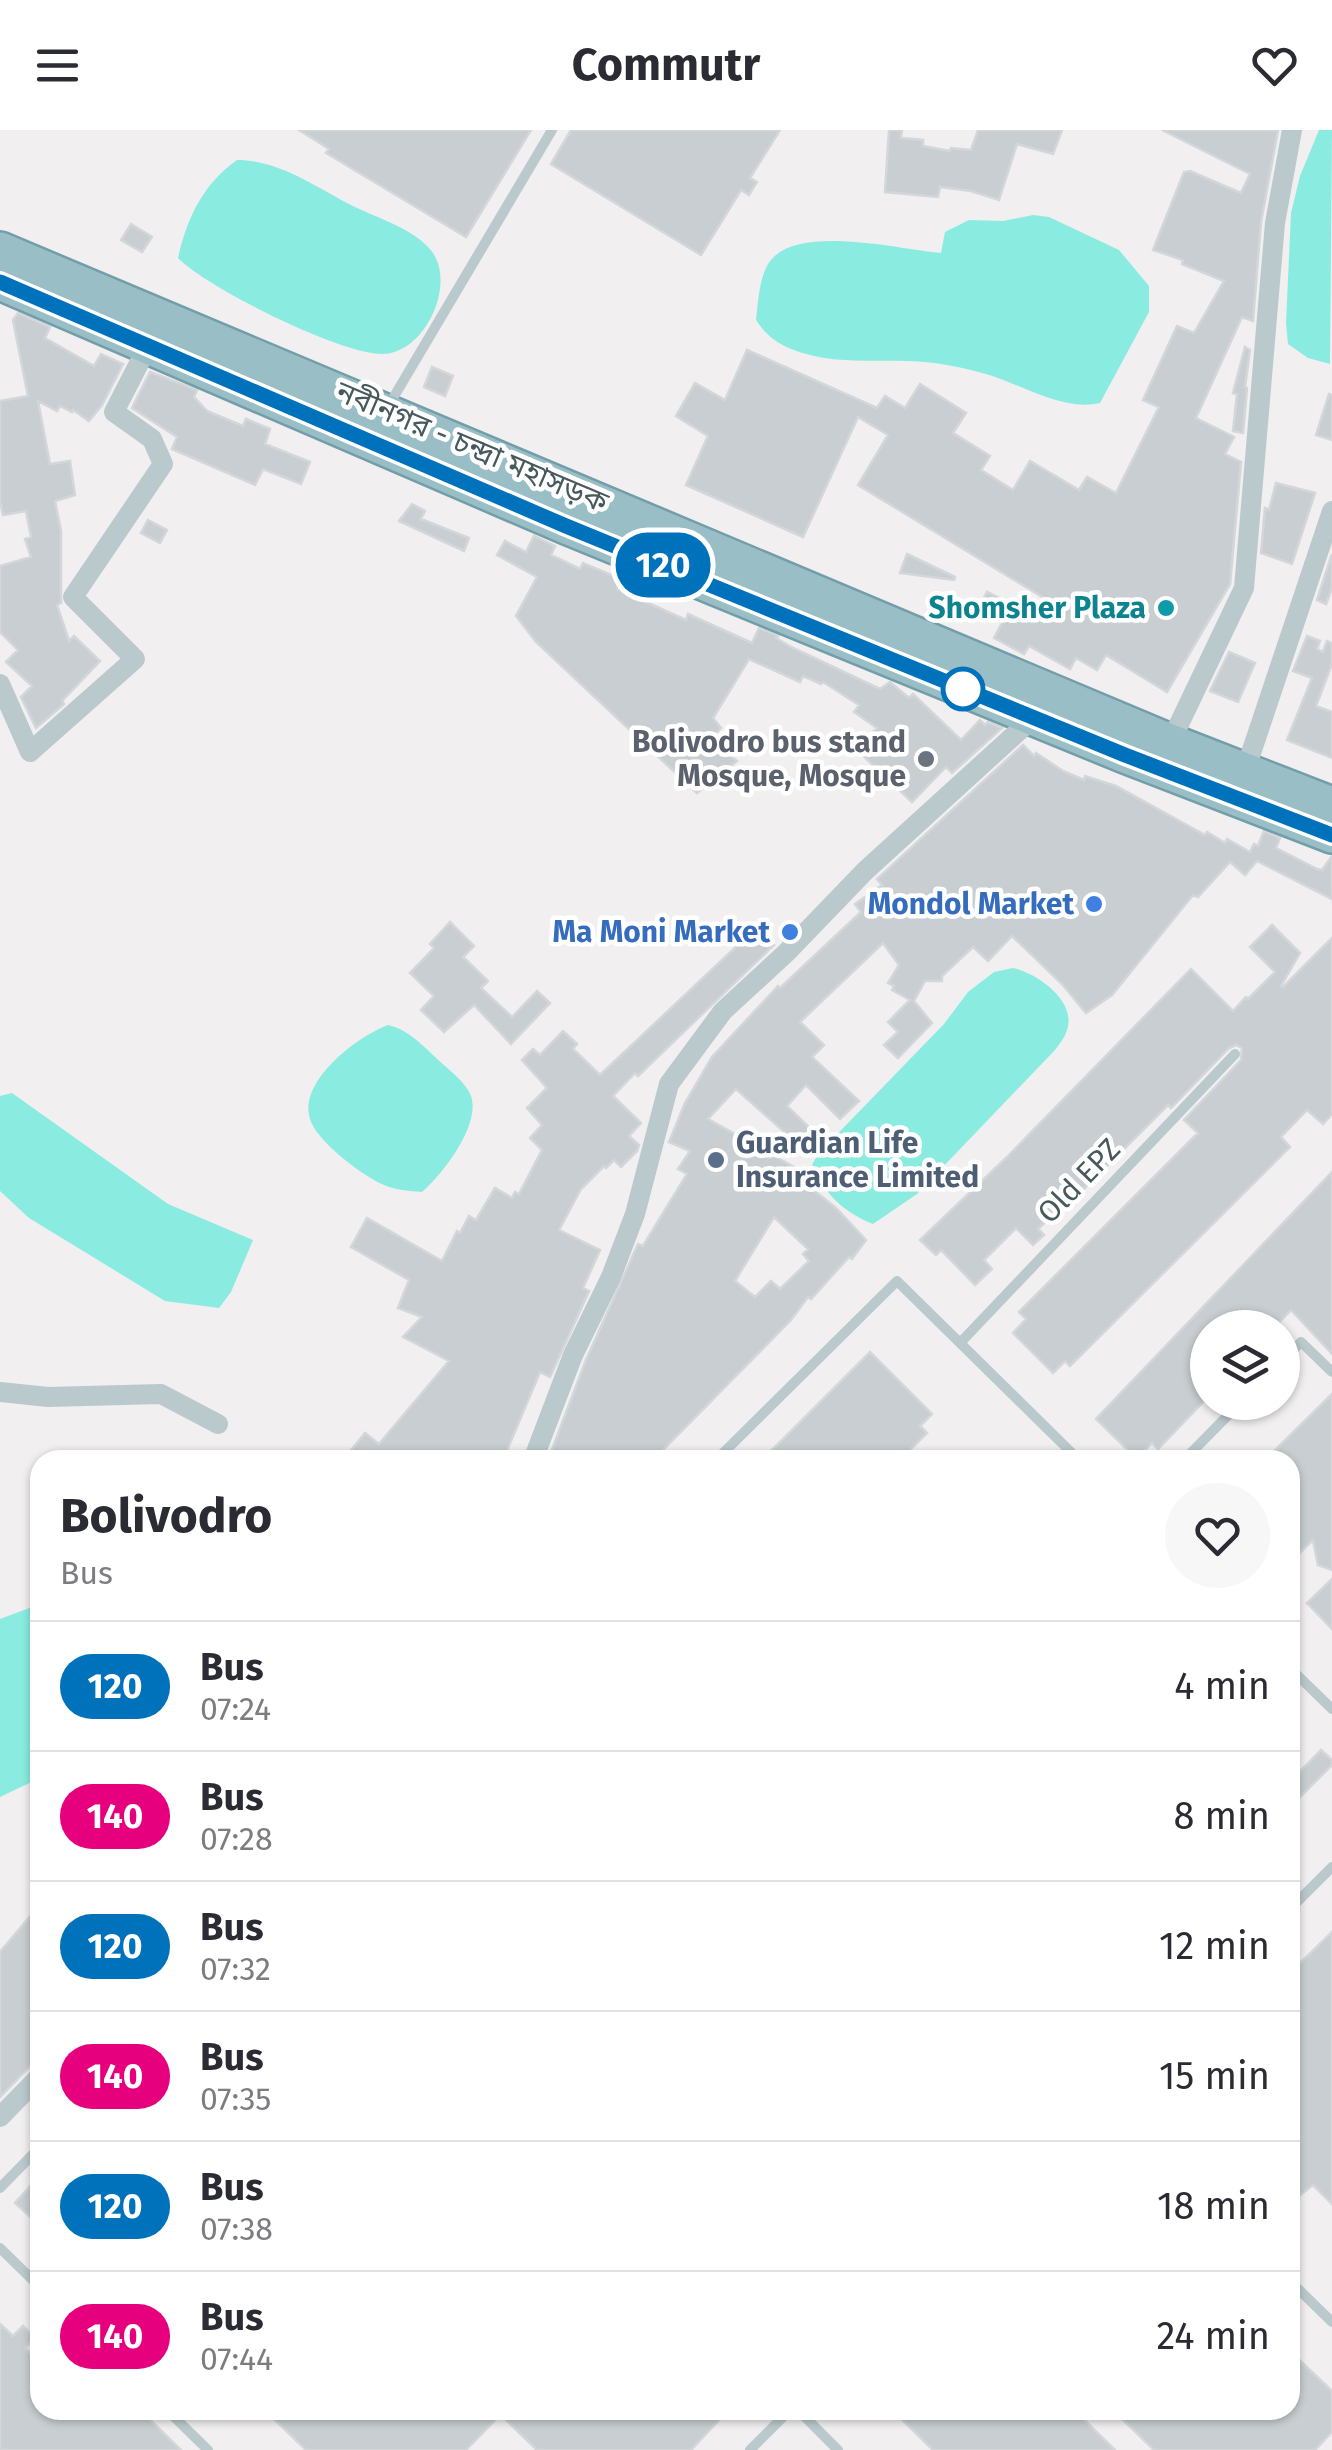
<!DOCTYPE html>
<meta charset="utf-8">
<style>
:root{--surface:#fff;--page:#f7f7f7;--text:#2b2b33;--muted:#7c7c81;--line:#e1e1e2}
body{margin:0;font-family:"Fira Sans","Noto Sans Bengali",sans-serif;background:var(--page);color:var(--text);height:100vh;display:flex;flex-direction:column;font-size:38px;white-space:nowrap}
*{box-sizing:border-box;margin:0}
p{font-size:32px;color:var(--muted)}
.icon{flex:none;width:55px;height:55px;fill:none;stroke:currentColor;stroke-width:2;stroke-linecap:round;stroke-linejoin:round}
.map{position:relative;flex:1;overflow:hidden}
.drawer{position:absolute;left:30px;top:1320px;width:1270px;height:970px;display:flex;flex-direction:column;background:var(--surface);border-radius:30px;box-shadow:0 2px 8px #0004}
.drawer>*{flex:none}
.badge{padding:0 20px;border-radius:32px;font-size:35px;line-height:65px}
.tools{position:absolute;left:1190px;top:1180px;display:grid;gap:20px}
.tools a{display:grid;place-items:center;width:110px;height:110px;border-radius:50%;background:var(--surface);box-shadow:0 2px 8px #0004;font-size:50px}
.map>.badge{position:absolute;translate:-50% -50%;box-shadow:0 0 0 5px #fff}
.round{display:grid;place-items:center;flex:none;width:105px;height:105px;border-radius:52px;background:var(--page)}
.headline{display:flex;align-items:center;justify-content:space-between;height:170px;padding:0 30px}
h1{font-size:48px;font-weight:700;line-height:75px}
ul{padding:0;list-style:none}
li{display:flex;align-items:center;gap:30px;height:130px;padding:0 30px;border-top:2px solid var(--line)}
li div{flex:1}
li b{display:block;font-size:38px}
li em{font-style:normal}
li .badge{min-width:110px;font-weight:700;text-align:center}
header{display:flex;justify-content:space-between;align-items:center;height:130px;padding:0 30px;background:var(--surface);font-size:45px;font-weight:700}
.map>svg:first-child{display:block}
</style>
<header><svg class="icon" aria-label="menu" viewBox="0 0 24 24"><path d="M4 6h16M4 12h16M4 18h16"/></svg>Commutr<svg class="icon" aria-label="heart" viewBox="0 0 24 24"><path d="M12 20l-8-8c-3-5 5-10 8-4 3-6 11-1 8 4z"/></svg></header>
<div class="map">
<svg width="1332" height="2320" viewBox="0 0 1332 2320">
<rect width="100%" height="100%" fill="#f1efef"/>
<path fill="#8aece1" d="M1319,0h13l-2,234 -22,-6 -20,-14 -2,-21 5,-110 9,-37z
M237,30c41,0 76,25 112,44 25,13 61,23 80,44 30,32 -3,105 -46,106 -41,1 -176,-66 -205,-96 9,-40 25,-74 59,-98z
M1033,85l16,2 70,33 30,36v26l-49,91c-40,9 -79,-20 -118,-30 -24,-7 -52,-12 -76,-12 -40,-1 -77,3 -115,-12 -16,-7 -26,-15 -35,-29 2,-17 3,-39 11,-54 23,-45 134,-16 174,-13l4,-21 24,-12 34,1z
M1013,838c24,5 64,33 54,62 -2,7 -8,15 -13,21l-137,143 -44,30c-30,-12 -48,-30 -61,-59l6,-11 126,-130 24,-32 26,-20z
M388,895c19,4 32,18 46,31 10,10 26,21 34,34 19,28 -25,84 -46,102 -12,-1 -27,-2 -38,-7 -21,-9 -68,-44 -74,-66 -12,-38 48,-83 78,-94z
M12,963l156,111 85,36 -22,52 -12,16 -54,-7 -136,-83 -29,-27v-95z
M40,1474v174l-40,19v-178z"/>
<path fill="#c8ced1" stroke="#d3d7da" stroke-width="2.5" fill-rule="evenodd" d="M299,0h232l-65,107 -140,-84 3,-4z
M571,0h209l-30,48 7,4 -8,13 -8,-5 -40,65 -150,-91z
M889,0h13l-1,8 22,2v6l27,5 1,-3 20,2 7,-20h84l-9,24 -36,-10 -18,56 -28,-9 -31,-4 -2,10 -53,-5z
M1162,0h116l-17,92 -8,99 -11,-4 -46,101 38,19 -9,17 16,8 -11,122 -63,108 -61,-37 -9,15 -21,-12 -6,11 -41,-23 -5,8 -30,-16 9,-17 -24,-14 8,-15 48,23 9,-17 -186,-113 30,-50 -30,-18 -55,120 -117,-52 22,-49 -32,-20 19,-33 30,17 22,-50 130,58 8,-12 20,12 15,-24 46,29 -13,20 37,23 -9,14 32,20 17,-29 49,29 8,-13 29,16 43,-86 -16,-7 34,-74 17,7 30,-52 -42,-17 1,-4 -30,-10 31,-78 6,-1 51,22 9,-19z
M131,94l21,13 -10,15 -21,-12z
M18,183l32,14 -5,11 49,28 7,-12 22,10 -21,41 -13,16 -16,-11 -1,2 -12,-6 -3,5 -19,-10 12,63 20,-3 5,34 -20,6 6,30v72l-4,2 12,36 5,-5 26,25 -38,40 2,3 -28,24 -15,-31 11,-11 -26,-24 12,-12 -18,-18v-66l31,-9 -6,-18 6,-2 -5,-26 -23,4 -3,-14v-100l28,-5 -15,-76z
M1245,217l5,3 -5,37 2,1 -4,45 -10,-2 4,-37 -4,-1z
M432,237l21,9 -8,20 -21,-9z
M150,242l47,18 -3,7 13,14 36,15 3,-7 24,10 -5,15 45,18 -9,22 -38,-15 -8,16 -83,-36 5,-12 -45,-29z
M1329,264l3,1v45l-16,-5z
M1276,353l39,10 -23,71 -31,-11 4,-45 4,2z
M412,374l13,7 -4,8 48,19 -5,13 -65,-30z
M148,390l19,10 -7,13 -19,-10z
M534,406l21,10 -4,9 29,14 3,-6 38,16 -4,10 69,31 2,-6 64,29 7,-15 19,8 -2,2 15,9 89,42 10,-7 19,16 4,-4 48,46 19,-20 5,5 3,-3 14,6 -50,45 -6,-6 -34,35 -56,-53 21,-21 -23,-16 5,-7 -36,-23 -2,2 -18,-8 -3,6 -51,-23 -36,59 8,10 -11,12 27,21 -40,32 -161,-151 -20,-26 21,-39 -40,-22 8,-14 21,11z
M907,424l48,23 -1,3 -54,-7z
M1332,424v34l-6,16 -9,-4z
M1307,506l13,5 -3,8 6,3 4,-11 5,2v21l-16,42 16,6v46l-45,-18 25,-62 -19,-7z
M1229,522l26,11 -17,39 -28,-11z
M1023,615l11,11 2,-3 27,18 21,9 1,-4 31,10 89,49 2,-3 18,11 2,-4 23,13 4,-8 4,2 6,-15 16,7 -4,10 41,21 5,1 10,-14v43l-75,-38 -12,14 -15,-13 -32,35 -5,-2 -81,100 -26,18 -24,-29 -50,-48 -24,25 -15,-14 -31,29v5h-17l-11,20 18,22 -34,35 -14,-13 14,-13 -10,-10 22,-22 -18,-10 2,-4 -6,-3 11,-18 -16,-22 -83,79 24,23 -12,12 47,44 -19,18 -34,-34 -19,21 34,33 -1,4 -11,11 -73,-65 -28,30 86,48 7,5 -4,5 39,31 30,32 -14,19 -3,-2 -38,42 -3,-2 -17,23 -138,140h-105l38,-100 52,-116 5,2 44,-72 -9,-5 12,-18 -21,-9 16,-39 27,-46 66,-71 2,2 81,-76 -6,-8 27,-19 -5,-6zM774,1087l34,32 -5,5 6,7 -29,28 -9,-8 -16,16 -20,-16z
M450,792l24,24 -11,11 25,24 -7,7 31,29 25,-26 13,12 -39,41 -37,-39 -30,27 -23,-22 13,-14 -24,-23 24,-25 -4,-4z
M1272,795l28,28 -19,33 2,1 49,-49v176l-9,10 -16,-14 -26,27 9,10 -220,219 -5,-5 -12,12 -40,-40 13,-14 -7,-7 179,-179 -14,-13 57,-60 1,-12 -6,-3 -7,3 -58,60 -3,-3 -84,84 -3,-2 -43,42 6,6 -11,10 -17,-17 -32,32 8,9 -17,16 -34,-35 -5,5 -16,-15 86,-82 185,-189 42,42 13,-14 2,2 27,-27 -25,-25z
M757,797l17,18 -136,131 -3,-3 -22,23 28,27 -12,13 10,9 -2,6 -16,16 -7,-7 -8,8 -2,-2 -23,23 -22,41 41,20 -17,38 6,3 -39,86 -10,-5 -37,88h-160l22,-27 14,11 70,-83 -46,-24 19,-20 -24,-9 11,-28 -58,-33 16,-29 75,43 15,-30 3,2 9,-17 7,4 19,-32 17,10 3,-6 4,2 23,-44 -12,-12 12,-13 -15,-17 20,-20 -25,-28 11,-11 7,6 23,-24 14,13 -4,5 27,26z
M1332,1042v182l-41,-44 -17,18h-66v69l-50,52 -6,-6 -15,16 -41,-40z
M870,1222l62,62 -12,12 7,7 -27,27h-138z
M1332,1264v176l-14,-5 -5,-25 -23,22v-102h-25z
M1332,1449v50l-25,-26z
M1321,1620l11,10v5l-42,42v-25z
M31,1785l9,9v132l-40,41v-145z
M1332,1802v272l-19,-19 -23,18v-230z
M40,2045v51l-25,-23z
M0,2194l13,12 10,-10 12,12 -10,10 15,15v47h100l41,40h-181z
M1290,2221l42,40v41l-17,18h-161l-41,-40h177z
M283,2280h222l-39,40h-160l-32,-31z
M516,2280h195l9,9 -29,31h-154l-31,-30z
M892,2280h182l41,40h-182z"/>
<g fill="none" stroke-linecap="round" stroke-linejoin="round">
<defs>
<path id="trunk" d="M0,120l1165,490 167,65
M0,152l566,244 559,229 207,80"/>
</defs>
<use href="#trunk" stroke="#719ea9" stroke-width="40"/>
<path stroke="#bac9cc" stroke-width="10" d="M389,275l163,-275
M960,1213l275,-289
M1282,1231l19,-19 31,30
M716,1330l181,-179 182,179
M1184,1330l57,-58
M1290,1538l42,41
M1290,1779l42,-42
M0,2058l40,-41
M0,2118l40,39
M1290,2151l42,41
M167,2280l41,40
M798,2280l40,40
M750,2320l40,-40"/>
<path stroke="#bac9cc" stroke-width="20" d="M0,554l30,68 105,-93 -62,-62 90,-133 -11,-25 -38,-27 35,-68
M1170,613l74,-155 31,-365 17,-93
M1245,641l87,-260
M0,1262l48,5 113,-3 57,30
M533,1330l40,-105 38,-78 24,-63 34,-130 54,-73 63,-58 79,-82 168,-153
M0,1987l40,-41"/>
<use href="#trunk" stroke="#9abec6" stroke-width="35"/>
</g>
<g fill="none" stroke-linecap="round" stroke-linejoin="round">
<defs>
<path id="line" d="M0,152l566,244 559,229 207,80"/>
</defs>
<use href="#line" stroke="#fff" stroke-width="22"/>
<use href="#line" stroke="#0072bc" stroke-width="15"/>
</g>
<circle fill="#0f9aa8" stroke="#fff" stroke-width="4" cx="1166" cy="478" r="10"/>
<circle fill="#fff" stroke="#0072bc" stroke-width="5" cx="963" cy="559" r="20"/>
<circle fill="#6b7280" stroke="#fff" stroke-width="4" cx="926" cy="629" r="10"/>
<g fill="#3f7fe0" stroke="#fff" stroke-width="4">
<circle cx="1094" cy="774" r="10"/>
<circle cx="790" cy="802" r="10"/>
</g>
<circle fill="#5c6f8a" stroke="#fff" stroke-width="4" cx="716" cy="1030" r="10"/>
<g text-anchor="middle" stroke-width="9" stroke-linejoin="round" paint-order="stroke">
<g font-size="30" fill="#47595c" stroke="#fff">
<text transform="translate(472 317) rotate(23)" y="10">নবীনগর - চন্দ্রা মহাসড়ক</text>
<text transform="translate(1079 1051) rotate(-46)" y="10">Old EPZ</text>
</g>
<g font-size="30" font-weight="bold" fill="#0d838f" stroke="#fff" text-anchor="end">
<text x="1146" y="488">Shomsher Plaza</text>
</g>
<g font-size="30" font-weight="bold" fill="#5b616d" stroke="#fff" text-anchor="end">
<text x="906" y="622">Bolivodro bus stand<tspan x="906" dy="34">Mosque, Mosque</tspan></text>
</g>
<g font-size="30" font-weight="bold" fill="#366cbe" stroke="#fff" text-anchor="end">
<text x="1074" y="784">Mondol Market</text>
<text x="770" y="812">Ma Moni Market</text>
</g>
<g font-size="30" font-weight="bold" fill="#4e5e75" stroke="#fff" text-anchor="start">
<text x="736" y="1023">Guardian Life<tspan x="736" dy="34">Insurance Limited</tspan></text>
</g>
</g>
</svg>
<div class="tools">
<a><svg class="icon" aria-label="layers" viewBox="0 0 24 24"><path d="M12 4l9 5-9 5-9-5zM3 14l9 5 9-5"/></svg></a>
</div>
<b class="badge" style="left:663px;top:435px;background:#0072bc;color:#fff">120</b>
<section class="drawer">
<div class="headline"><div><h1>Bolivodro</h1><p>Bus</p></div><a class="round"><svg class="icon" aria-label="heart" viewBox="0 0 24 24"><path d="M12 20l-8-8c-3-5 5-10 8-4 3-6 11-1 8 4z"/></svg></a></div>
<ul>
<li><span class="badge" style="background:#0072bc;color:#fff">120</span><div><b>Bus</b><p>07:24</p></div><em>4 min</em></li>
<li><span class="badge" style="background:#e6007e;color:#fff">140</span><div><b>Bus</b><p>07:28</p></div><em>8 min</em></li>
<li><span class="badge" style="background:#0072bc;color:#fff">120</span><div><b>Bus</b><p>07:32</p></div><em>12 min</em></li>
<li><span class="badge" style="background:#e6007e;color:#fff">140</span><div><b>Bus</b><p>07:35</p></div><em>15 min</em></li>
<li><span class="badge" style="background:#0072bc;color:#fff">120</span><div><b>Bus</b><p>07:38</p></div><em>18 min</em></li>
<li><span class="badge" style="background:#e6007e;color:#fff">140</span><div><b>Bus</b><p>07:44</p></div><em>24 min</em></li>
</ul>
</section>
</div>
